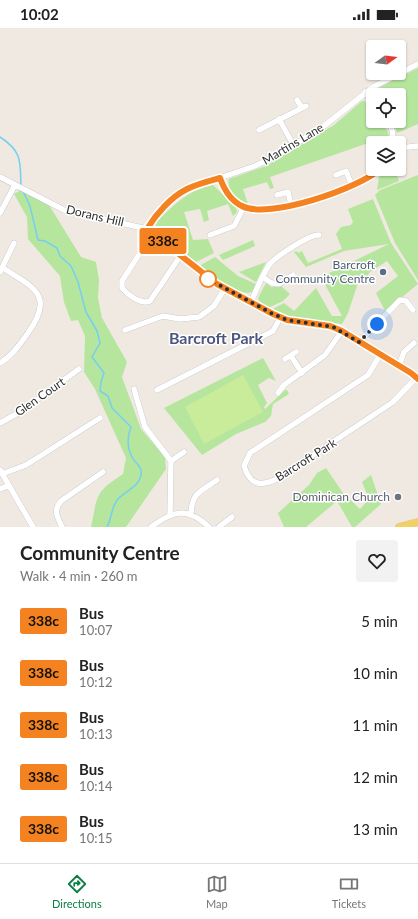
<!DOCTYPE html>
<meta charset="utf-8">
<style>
:root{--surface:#fff;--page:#f2f2f2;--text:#222;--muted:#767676;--line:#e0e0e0;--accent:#0b8043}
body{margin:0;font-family:Lato,sans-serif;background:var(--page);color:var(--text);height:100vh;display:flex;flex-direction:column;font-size:15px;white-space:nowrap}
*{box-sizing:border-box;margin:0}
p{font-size:13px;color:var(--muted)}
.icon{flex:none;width:22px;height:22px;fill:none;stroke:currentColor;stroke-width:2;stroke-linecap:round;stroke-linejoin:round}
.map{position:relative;height:499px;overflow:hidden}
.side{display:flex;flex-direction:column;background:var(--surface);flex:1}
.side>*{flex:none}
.badge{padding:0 8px;border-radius:3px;font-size:14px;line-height:26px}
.needle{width:26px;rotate:75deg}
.fabs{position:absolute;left:366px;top:12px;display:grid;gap:8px}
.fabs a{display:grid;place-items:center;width:40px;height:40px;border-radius:4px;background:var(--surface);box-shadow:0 1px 3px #0004;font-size:20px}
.you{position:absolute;width:20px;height:20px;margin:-10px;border:3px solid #fff;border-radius:50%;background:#1a73e8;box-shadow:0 0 0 6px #1a73e833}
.map>.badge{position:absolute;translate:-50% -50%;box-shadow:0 0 0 2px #fff}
.round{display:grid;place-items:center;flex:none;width:42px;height:42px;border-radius:4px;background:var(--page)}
.summary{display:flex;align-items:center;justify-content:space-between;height:68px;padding:0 20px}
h1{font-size:19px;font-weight:700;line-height:30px}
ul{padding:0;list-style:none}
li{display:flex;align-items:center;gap:12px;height:52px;padding:0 20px}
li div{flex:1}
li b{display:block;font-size:15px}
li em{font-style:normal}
li .badge{min-width:44px;font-weight:700;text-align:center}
.status{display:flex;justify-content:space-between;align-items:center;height:28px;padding:0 20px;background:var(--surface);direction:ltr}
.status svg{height:11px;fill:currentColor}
.tab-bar{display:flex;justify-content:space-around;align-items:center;height:56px;border-top:1px solid var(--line);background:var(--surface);font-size:11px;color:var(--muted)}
.tab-bar a{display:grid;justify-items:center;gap:2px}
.tab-bar .selected{color:var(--accent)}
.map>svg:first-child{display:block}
</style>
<div class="status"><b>10:02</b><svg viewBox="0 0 49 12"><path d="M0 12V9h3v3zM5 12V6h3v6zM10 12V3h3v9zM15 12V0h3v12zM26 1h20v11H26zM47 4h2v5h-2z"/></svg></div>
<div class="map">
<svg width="418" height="499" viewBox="0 0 418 499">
<rect width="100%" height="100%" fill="#efe9e1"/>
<path fill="#b6e59e" d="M418,40v56l-21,9 -4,-12h6v-26l-24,-1 5,-7z
M362,73l6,1c5,6 5,12 5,19h8l7,11 2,11h-15l-1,-2 -104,36 4,11 -4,1 -3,-7 -24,7 5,15c-9,-4 -22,-13 -19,-25l37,-13 68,-41z
M386,144l10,1 3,8 -22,9 2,-13z
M418,147v105l-23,-37 -20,-48 5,-5z
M213,157l23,22 1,5 -4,4 -5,-12 -21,7 2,9 -5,2 -4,-13 -16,3 9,28 15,-1 6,14 -20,10 -23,-22 -15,-11 -1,-6c16,-17 33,-34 58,-39z
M21,162l28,15 32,52 15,5 3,18 -1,18 4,20 25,44 -5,15 19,52 24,28 1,12 -40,58h-35c7,-32 3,-34 32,-53l3,-16 -31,-69 -11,-17 1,-36 -7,-16 -7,1 -7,-19 -4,-26 -32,-37 -1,-22 -13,-23z
M373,171l18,44 27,41 -33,27 -9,-18 22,-17 -11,-15 -17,11 -4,6 -8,5 -10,30 -6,11 -46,-5 -25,-9 13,-7 10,8 22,-23 16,28h10l-21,-39 68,-33 -45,7 -38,16 -12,-15 3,-1 1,2 4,-2 6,12 34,-14 -6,-15 5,-7 10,-2 2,-3 -5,-13z
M253,212l2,6 -32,14 -4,-5z
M215,229l23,19 18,8 -4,8c-13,5 -43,-18 -53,-26z
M266,234l-10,20 -17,-10z
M266,255l5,4 10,-1 9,8 -7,7 -15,7 -9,-7 -1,-3z
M263,330l13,23 -7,-3 -11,7 9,18 -3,4 1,2 20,-19h2l2,4 -16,10 -2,12 -6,6 -29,12 -34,21 -38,-47z
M326,440l17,25 17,16 9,-10 -7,-17 9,-7 10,29 -26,23h-3l-15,-26 -31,26h-22l-6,-14 31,-28 8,-12z"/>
<path fill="#c9ec9a" d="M243,347l20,37 -59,32 -19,-37z"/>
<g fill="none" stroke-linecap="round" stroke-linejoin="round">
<path stroke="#75cff0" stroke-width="1.5" d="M0,109c23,15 20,25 21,49
M22,161l8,17 8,34 7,1 12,7 3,8 11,10 7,16 8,30 11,19 3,12 -8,14 12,16 -3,9 -1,9 8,5 4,12 19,19c-4,9 -4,21 1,30 3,6 11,10 9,18 -2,12 -16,16 -23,24 -7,8 -6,19 -11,28"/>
<defs>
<path id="minor" d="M365,64l8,9
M297,72l5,8
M279,91l15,27
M388,93l4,9 2,13
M259,102l47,-24
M399,120l19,-2
M336,147l10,-4 6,15
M0,149l64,33 83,19 70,55 63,34 21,5 28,3 13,5 69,42 7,6
M220,150c5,11 11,23 22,28 26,14 118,-18 138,-37
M277,167l11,-3 3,13
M0,185l15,-28
M147,201l22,-26 18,-14 68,-23 25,-12 44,-28 49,-39 45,-23
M210,207l24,-9 10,-19
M138,228l-16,25v7c6,7 19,17 28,13l31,-46
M0,244l14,-29
M262,249l10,6 7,1 14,-9
M251,274c5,-12 11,-26 18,-37 6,-8 41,-31 50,-30
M125,302l38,-14 17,3 19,-2 15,-11 11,-18
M359,314l41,-42 6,1 7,9
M380,327l-12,20 -118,78 -6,13c6,19 16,21 33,13l116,-77 23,-24
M291,328l11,17
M285,331l11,-7
M0,335c12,-7 20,-19 28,-30 27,-38 6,-45 -25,-65
M399,338l5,-14 10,-9
M134,361l11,38 26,34 -1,54
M157,362l116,-59 7,-13
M278,365l6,-8 41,-30 17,-24
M0,395l20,-11 59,-43
M171,433l13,-9
M0,442l33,57
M2,446l24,-9 74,-47
M0,461l9,-4
M191,486c1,-22 9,-22 26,-34
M62,499c-5,-11 -9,-16 -1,-26l42,-29
M151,499c23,-17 36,-20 58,0
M219,499l13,-10"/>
<path id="major" d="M399,499l19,-5"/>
</defs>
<use href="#minor" stroke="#b4b7c1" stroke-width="6"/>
<use href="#major" stroke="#c9c9c9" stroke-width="8"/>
<use href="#minor" stroke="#fff" stroke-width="5.5"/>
<use href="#major" stroke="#f2d163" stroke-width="7"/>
</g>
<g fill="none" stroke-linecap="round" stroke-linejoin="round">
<defs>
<path id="line" d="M380,141c-20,19 -112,51 -138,37 -11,-5 -18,-17 -22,-28 -11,3 -23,6 -33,11 -16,8 -31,25 -40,40l70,55 56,30 14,6 43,6 12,5 69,42 7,6"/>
</defs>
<use href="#line" stroke="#fff" stroke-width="9"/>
<use href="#line" stroke="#f58220" stroke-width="6"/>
<path stroke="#2e2e2e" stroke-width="4" stroke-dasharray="0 7.2" d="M208,251l65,35 14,6 46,7 26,15 18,-18"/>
</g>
<circle fill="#5c6f8a" stroke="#fff" stroke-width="1.5" cx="383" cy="244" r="4"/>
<circle fill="#fff" stroke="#f58220" stroke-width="2" cx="208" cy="251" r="8"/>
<circle fill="#6b7280" stroke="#fff" stroke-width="1.5" cx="398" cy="469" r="4"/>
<g text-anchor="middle" stroke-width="3" stroke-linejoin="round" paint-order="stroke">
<g font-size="12" fill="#2e2e2e" stroke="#fff">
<text transform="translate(293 116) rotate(-31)" y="4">Martins Lane</text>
<text transform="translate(95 188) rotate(13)" y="4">Dorans Hill</text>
<text transform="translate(40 369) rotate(-35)" y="4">Glen Court</text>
<text transform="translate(306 432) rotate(-32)" y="4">Barcroft Park</text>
</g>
<g font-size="12" fill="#4e5e75" stroke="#fff" text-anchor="end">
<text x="375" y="241">Barcroft<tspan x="375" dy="14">Community Centre</tspan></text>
</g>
<g font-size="12" fill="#5b616d" stroke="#fff" text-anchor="end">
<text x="390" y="473">Dominican Church</text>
</g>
<g font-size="16" font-weight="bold" fill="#4d5680" stroke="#fff">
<text x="216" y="316">Barcroft Park</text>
</g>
</g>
</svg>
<div class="fabs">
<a><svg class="needle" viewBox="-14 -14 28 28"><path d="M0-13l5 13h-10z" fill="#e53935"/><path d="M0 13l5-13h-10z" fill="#767676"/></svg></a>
<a><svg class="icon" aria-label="locate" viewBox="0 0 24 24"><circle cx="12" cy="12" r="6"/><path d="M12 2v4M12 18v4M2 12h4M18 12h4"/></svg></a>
<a><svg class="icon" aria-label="layers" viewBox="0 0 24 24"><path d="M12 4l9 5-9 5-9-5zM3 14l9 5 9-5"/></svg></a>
</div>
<div class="you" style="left:377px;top:296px"></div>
<b class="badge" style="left:163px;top:213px;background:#f58220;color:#111">338c</b>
</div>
<section class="side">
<div class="summary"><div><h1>Community Centre</h1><p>Walk · 4 min · 260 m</p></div><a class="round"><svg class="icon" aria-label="heart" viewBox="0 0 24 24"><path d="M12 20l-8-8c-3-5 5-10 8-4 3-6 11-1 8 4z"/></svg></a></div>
<ul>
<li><span class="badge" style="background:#f58220;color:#111">338c</span><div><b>Bus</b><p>10:07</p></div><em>5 min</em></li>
<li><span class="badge" style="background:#f58220;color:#111">338c</span><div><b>Bus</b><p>10:12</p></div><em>10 min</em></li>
<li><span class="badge" style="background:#f58220;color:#111">338c</span><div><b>Bus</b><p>10:13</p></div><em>11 min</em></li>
<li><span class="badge" style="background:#f58220;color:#111">338c</span><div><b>Bus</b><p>10:14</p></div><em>12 min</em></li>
<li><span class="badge" style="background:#f58220;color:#111">338c</span><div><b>Bus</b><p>10:15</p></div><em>13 min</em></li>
</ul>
</section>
<nav class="tab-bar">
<a class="selected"><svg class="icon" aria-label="directions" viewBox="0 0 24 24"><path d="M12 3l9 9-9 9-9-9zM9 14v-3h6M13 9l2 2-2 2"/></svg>Directions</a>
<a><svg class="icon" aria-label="map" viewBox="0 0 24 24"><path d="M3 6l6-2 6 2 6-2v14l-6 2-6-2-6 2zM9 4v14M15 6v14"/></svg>Map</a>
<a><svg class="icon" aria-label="tickets" viewBox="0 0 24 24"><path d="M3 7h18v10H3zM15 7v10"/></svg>Tickets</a>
</nav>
